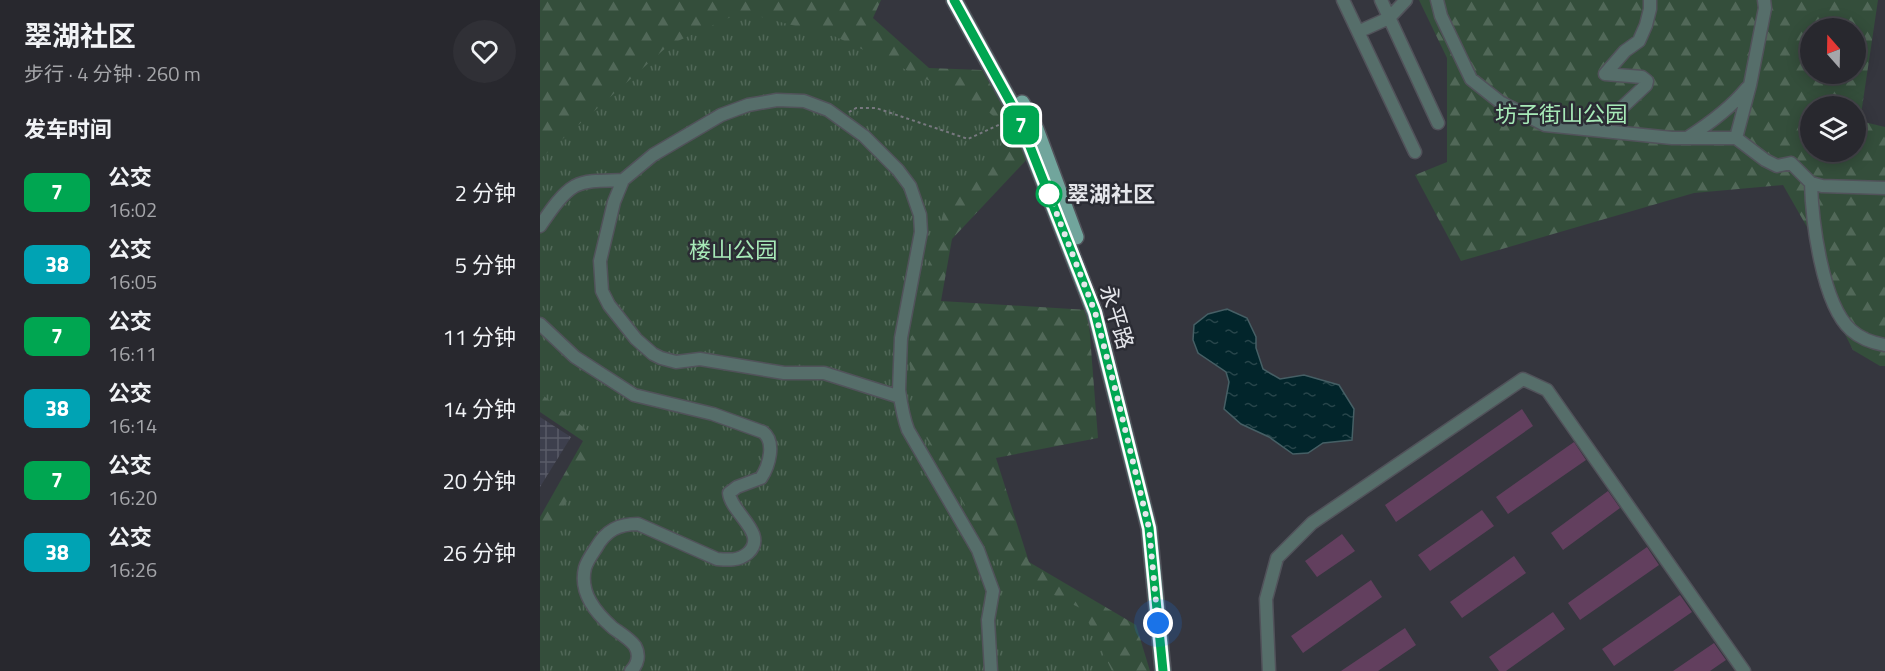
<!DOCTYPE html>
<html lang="zh">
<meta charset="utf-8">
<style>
:root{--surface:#28282e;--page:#303036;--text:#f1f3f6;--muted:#a5a6aa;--line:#44444a}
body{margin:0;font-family:"Titillium Web","Noto Sans SC",sans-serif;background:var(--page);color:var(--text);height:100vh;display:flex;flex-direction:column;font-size:22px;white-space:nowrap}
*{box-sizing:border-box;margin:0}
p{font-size:20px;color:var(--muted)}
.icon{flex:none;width:33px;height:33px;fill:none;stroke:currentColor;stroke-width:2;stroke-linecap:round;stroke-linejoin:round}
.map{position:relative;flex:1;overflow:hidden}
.side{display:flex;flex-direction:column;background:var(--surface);width:540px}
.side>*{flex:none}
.badge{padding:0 12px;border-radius:9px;font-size:21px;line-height:39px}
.needle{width:39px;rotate:340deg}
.controls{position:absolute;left:1260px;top:18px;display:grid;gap:12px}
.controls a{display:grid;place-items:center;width:66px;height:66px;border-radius:50%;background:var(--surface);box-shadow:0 3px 15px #0003,0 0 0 2px var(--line);font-size:30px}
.you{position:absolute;width:30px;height:30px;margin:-15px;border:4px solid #fff;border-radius:50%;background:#1a73e8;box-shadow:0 0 0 9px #1a73e833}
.map>.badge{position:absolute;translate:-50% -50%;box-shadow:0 0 0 3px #fff}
h2{padding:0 24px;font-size:22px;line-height:54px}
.round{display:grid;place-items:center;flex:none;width:63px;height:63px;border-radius:32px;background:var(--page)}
.summary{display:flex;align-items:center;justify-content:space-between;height:102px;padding:0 24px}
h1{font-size:28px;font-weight:700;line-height:45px}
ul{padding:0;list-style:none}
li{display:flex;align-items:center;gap:18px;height:72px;padding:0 24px}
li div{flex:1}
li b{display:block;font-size:22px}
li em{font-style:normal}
li .badge{min-width:66px;font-weight:700;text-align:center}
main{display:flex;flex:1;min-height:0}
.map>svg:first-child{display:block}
</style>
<main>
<section class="side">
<div class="summary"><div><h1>翠湖社区</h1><p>步行 · 4 分钟 · 260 m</p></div><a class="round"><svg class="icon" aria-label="heart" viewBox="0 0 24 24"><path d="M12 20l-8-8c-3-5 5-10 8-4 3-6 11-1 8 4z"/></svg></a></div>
<h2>发车时间</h2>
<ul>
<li><span class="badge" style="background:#00a651;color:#fff">7</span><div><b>公交</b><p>16:02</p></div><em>2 分钟</em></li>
<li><span class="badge" style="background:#00a3b4;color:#fff">38</span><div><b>公交</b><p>16:05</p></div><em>5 分钟</em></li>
<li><span class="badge" style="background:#00a651;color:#fff">7</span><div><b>公交</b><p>16:11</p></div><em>11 分钟</em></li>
<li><span class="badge" style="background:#00a3b4;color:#fff">38</span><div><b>公交</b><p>16:14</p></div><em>14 分钟</em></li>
<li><span class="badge" style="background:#00a651;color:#fff">7</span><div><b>公交</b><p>16:20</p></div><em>20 分钟</em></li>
<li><span class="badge" style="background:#00a3b4;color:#fff">38</span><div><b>公交</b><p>16:26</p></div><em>26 分钟</em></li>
</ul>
</section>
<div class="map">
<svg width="1345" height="671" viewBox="0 0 1345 671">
<defs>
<pattern id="industrial-grid" width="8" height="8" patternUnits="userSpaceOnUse" patternTransform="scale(1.5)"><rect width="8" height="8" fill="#3d3f4d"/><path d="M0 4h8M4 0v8" fill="none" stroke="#595b67"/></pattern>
<pattern id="forest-firs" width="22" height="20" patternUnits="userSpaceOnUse" patternTransform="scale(1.5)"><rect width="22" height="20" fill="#344e3b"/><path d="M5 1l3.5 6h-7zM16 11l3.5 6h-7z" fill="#516858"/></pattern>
<pattern id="park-tufts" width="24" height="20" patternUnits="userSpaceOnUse" patternTransform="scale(1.5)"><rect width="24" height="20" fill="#344e3b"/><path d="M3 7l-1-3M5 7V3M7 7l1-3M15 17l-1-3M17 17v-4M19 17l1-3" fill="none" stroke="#516858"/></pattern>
<pattern id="water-ripples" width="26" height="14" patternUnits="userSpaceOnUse" patternTransform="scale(1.5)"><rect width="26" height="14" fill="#02252b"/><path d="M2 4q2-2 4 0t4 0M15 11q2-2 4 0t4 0" fill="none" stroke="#27454a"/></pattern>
</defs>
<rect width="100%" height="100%" fill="#35363e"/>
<path fill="url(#industrial-grid)" d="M0,417l31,20 -31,50z"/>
<path fill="url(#forest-firs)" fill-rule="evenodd" d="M0,0h341l-8,18 56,50 53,2 49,85 -79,84 -11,62 147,9 10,128 -102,20 33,104 107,63 14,46h-610v-154l43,-76 -43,-29z
M879,0h459l-18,121 25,6v239h-5l-27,-16 -25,-49 -21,-74 -24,-42 -89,8 -233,68 -46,-86 32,-13v-104zM1270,28h46v46h-46zM1270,106h46v46h-46z"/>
<path fill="url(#park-tufts)" d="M202,12l92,24 147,69 21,19 -1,34 -57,53 -22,76 -14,70 16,77 49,87 51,59 58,29 30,62h-572v-120l51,-95 -4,-26 -47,-37v-234l129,-114z"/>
<path fill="url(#water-ripples)" stroke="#465f65" stroke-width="1.5" d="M687,309l20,9 9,19v11l7,21 17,10 24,-4 35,10 15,24 -2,31 -29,3 -15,10 -15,1 -24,-17 -28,-13 -17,-15 5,-27 -3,-10 -28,-19 -5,-13 1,-15 14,-11z"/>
<path fill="#623f5e" d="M982,409l11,17 -137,96 -11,-17z
M1034,442l12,18 -78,54 -12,-17z
M1068,491l12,17 -57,42 -12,-17z
M942,510l12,16 -64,45 -12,-16z
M802,534l13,17 -38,26 -12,-16z
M1107,547l12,18 -79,55 -12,-17z
M974,556l12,17 -64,45 -12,-16z
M831,580l11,17 -79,56 -12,-17z
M1140,595l12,17 -78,54 -12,-17z
M1013,612l12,17 -59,42h-7l-10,-14z
M865,628l11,17 -38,26h-37z
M1174,643l12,17 -16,11h-37z"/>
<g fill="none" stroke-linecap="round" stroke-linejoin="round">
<defs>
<path id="minor" d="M803,0l72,152
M841,0l57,123
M897,0l4,16 30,63 29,23 45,23 127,13h64l29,22 12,6 14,-3 20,20 11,3 63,2
M820,31l29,-13 17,-18
M1058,130l48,-45 1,-4 -5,-4 -37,-3 20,-23 14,-10 7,-16 4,-16v-9
M1147,138c22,-14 43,-29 60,-50
M1196,138l14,-53 15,-77 -1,-8
M1271,183c1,38 11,121 40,147 10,9 22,13 34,15
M0,226c9,-13 21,-32 35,-40 14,-7 33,-5 48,-6
M0,324l35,33 59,38 79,19 50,18c13,10 6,34 -2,46l-24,9 -8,6c2,20 40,41 19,60 -9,8 -20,7 -31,6l-79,-35c-19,0 -32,6 -42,24 -4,6 -9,13 -11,20 -6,25 11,45 28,60 7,5 17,11 22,18 5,9 3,18 -4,25
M360,397l-76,-24h-40l-84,-14 -24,3 -15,-4 -8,-4 -17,-15 -27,-34 -7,-14 -2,-30 14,-59 9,-22 30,-25 68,-40 27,-10 29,-5 27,1 24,9 36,26 34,34 12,16 10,29 1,17 -20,106 -2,52c2,14 4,27 9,40l70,120 15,41 -5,29 3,51
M729,671l-3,-72 11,-41 35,-35 211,-144 24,11 197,281"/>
<path id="major" d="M414,0l64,116 77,197 54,215 14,143
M482,103l14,26 40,108"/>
</defs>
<use href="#minor" stroke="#51525a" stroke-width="15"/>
<use href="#major" stroke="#51525a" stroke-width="18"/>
<path stroke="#77787f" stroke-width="2" stroke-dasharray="3 3" stroke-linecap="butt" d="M309,112l7,-4h20l92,31 37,-17"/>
<use href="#minor" stroke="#566e6a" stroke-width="12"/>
<use href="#major" stroke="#71a59c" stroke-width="15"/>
</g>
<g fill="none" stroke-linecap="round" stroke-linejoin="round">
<defs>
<path id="line" d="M414,0l64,116 77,196 54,216 14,143"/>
</defs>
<use href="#line" stroke="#fff" stroke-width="14"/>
<use href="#line" stroke="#00a651" stroke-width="9"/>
<path stroke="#e5e6eb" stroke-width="6" stroke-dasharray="0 10.8" d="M509,194l46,118 23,88 31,128 9,95"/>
</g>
<circle fill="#fff" stroke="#00a651" stroke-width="3" cx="509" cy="194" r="12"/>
<g text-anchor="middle" stroke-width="5" stroke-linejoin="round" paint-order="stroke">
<g font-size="22" fill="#a7eab8" stroke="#2b2c34">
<text x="1021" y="122">坊子街山公园</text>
<text x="193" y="258">楼山公园</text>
</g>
<g font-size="22" font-weight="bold" fill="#e5e6eb" stroke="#2b2c34" text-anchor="start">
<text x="527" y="202">翠湖社区</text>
</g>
<g font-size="22" fill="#e5e6eb" stroke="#2b2c34">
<text transform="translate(577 317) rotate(73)" y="8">永平路</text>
</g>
</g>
</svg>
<div class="controls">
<a><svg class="needle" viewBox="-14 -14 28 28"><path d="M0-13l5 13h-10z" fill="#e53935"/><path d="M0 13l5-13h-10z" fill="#a5a6aa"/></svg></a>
<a><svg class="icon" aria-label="layers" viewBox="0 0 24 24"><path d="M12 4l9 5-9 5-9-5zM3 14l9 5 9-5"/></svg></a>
</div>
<div class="you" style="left:618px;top:623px"></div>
<b class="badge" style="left:481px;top:125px;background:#00a651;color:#fff">7</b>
</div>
</main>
